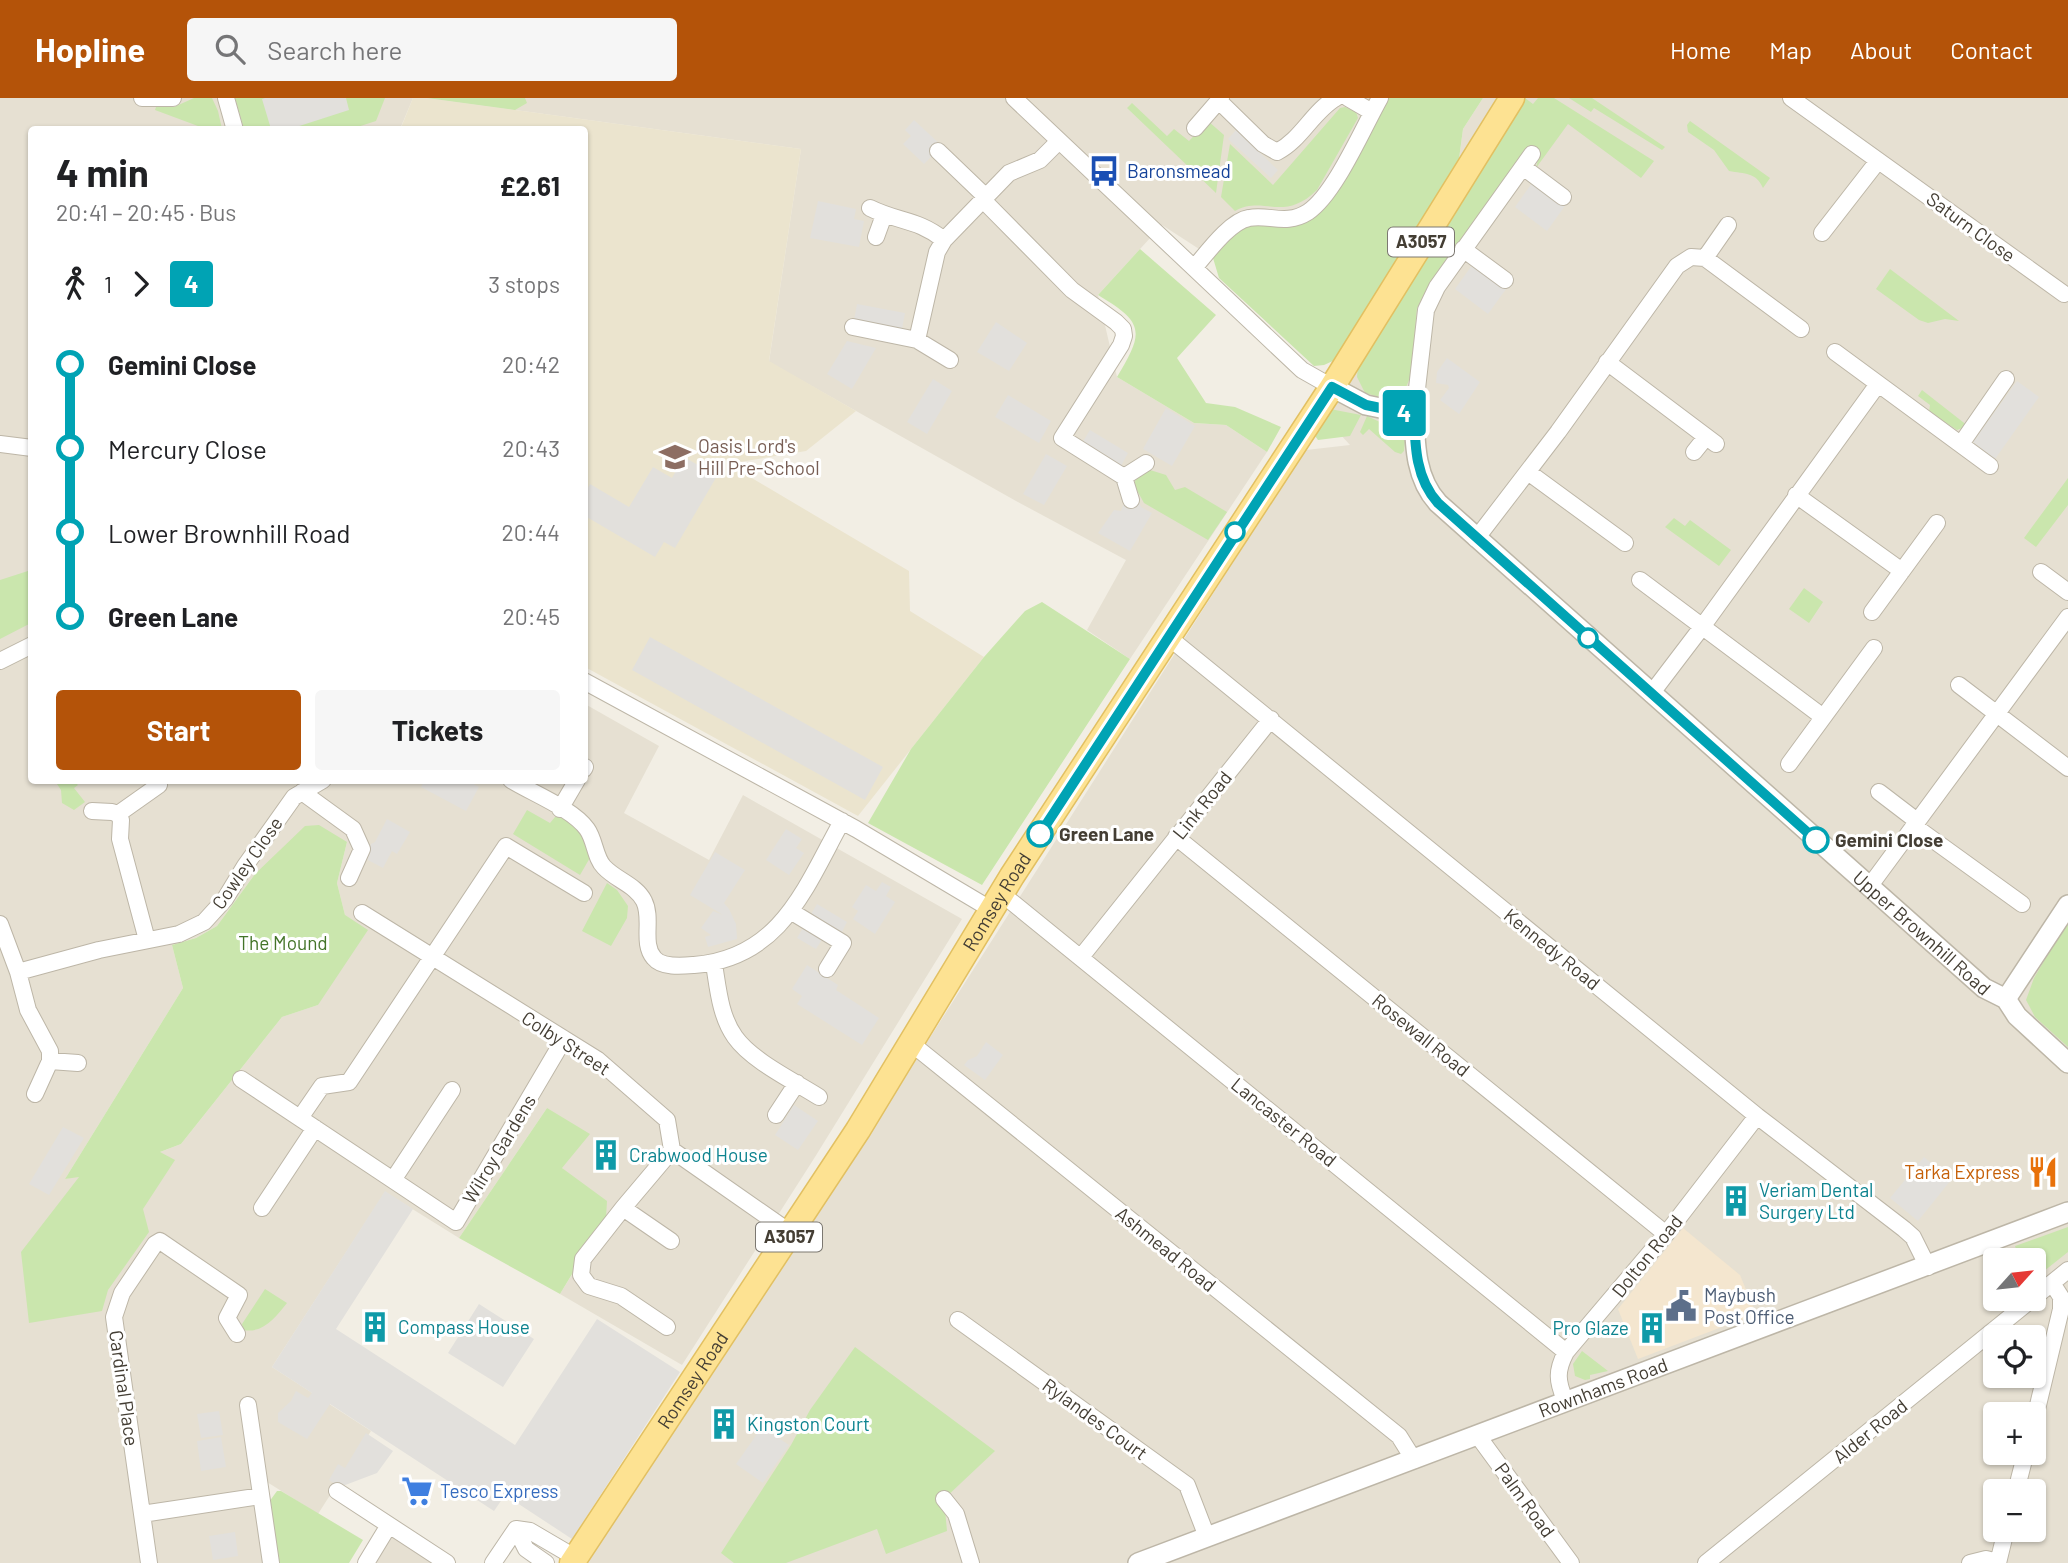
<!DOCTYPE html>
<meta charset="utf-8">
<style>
:root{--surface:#fff;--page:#f6f6f6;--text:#202124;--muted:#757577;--accent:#b45309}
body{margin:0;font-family:Barlow,sans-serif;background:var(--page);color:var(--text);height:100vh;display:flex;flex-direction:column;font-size:26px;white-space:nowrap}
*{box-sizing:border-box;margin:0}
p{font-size:23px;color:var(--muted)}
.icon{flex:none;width:38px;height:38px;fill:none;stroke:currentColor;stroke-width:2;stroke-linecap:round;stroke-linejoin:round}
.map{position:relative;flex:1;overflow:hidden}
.panel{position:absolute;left:28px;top:28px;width:560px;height:658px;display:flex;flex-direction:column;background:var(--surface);border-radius:7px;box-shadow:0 2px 5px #0004}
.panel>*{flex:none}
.badge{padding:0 14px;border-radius:5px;font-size:24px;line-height:46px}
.needle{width:46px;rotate:63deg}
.controls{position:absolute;left:1983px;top:1150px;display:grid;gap:14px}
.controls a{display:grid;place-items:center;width:63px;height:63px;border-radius:7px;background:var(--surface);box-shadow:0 2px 5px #0004;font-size:35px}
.map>.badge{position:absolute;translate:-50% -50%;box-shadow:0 0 0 4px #fff}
.legs{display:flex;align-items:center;gap:10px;height:77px;padding:0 28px;font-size:23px}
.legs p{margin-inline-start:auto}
.head{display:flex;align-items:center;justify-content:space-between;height:119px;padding:0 28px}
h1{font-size:38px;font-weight:700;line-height:52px}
.cta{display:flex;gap:14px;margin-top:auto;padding:14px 28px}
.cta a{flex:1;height:80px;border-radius:7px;background:var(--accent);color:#fff;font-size:28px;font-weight:700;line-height:80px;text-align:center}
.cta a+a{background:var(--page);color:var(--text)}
ul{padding:0 28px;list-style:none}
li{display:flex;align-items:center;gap:24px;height:84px;font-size:26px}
li i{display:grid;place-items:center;width:10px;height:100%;margin:0 9px;background:currentColor}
li i::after{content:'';width:18px;height:18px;margin:-9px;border:5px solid;border-radius:50%;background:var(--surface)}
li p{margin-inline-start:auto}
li:first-child i{background:linear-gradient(#0000 50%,currentColor 0)}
li:last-child i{background:linear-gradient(currentColor 50%,#0000 0)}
header{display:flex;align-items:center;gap:42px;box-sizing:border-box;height:98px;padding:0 35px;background:var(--accent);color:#fff}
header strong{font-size:33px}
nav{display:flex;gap:38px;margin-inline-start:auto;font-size:24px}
.search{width:490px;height:63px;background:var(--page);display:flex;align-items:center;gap:18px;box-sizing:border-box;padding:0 24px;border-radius:7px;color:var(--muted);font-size:26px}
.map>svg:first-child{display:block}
</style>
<header>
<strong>Hopline</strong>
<div class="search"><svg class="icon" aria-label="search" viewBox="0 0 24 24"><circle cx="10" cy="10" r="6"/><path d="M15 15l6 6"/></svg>Search here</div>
<nav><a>Home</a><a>Map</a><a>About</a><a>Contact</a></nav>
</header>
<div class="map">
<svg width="2068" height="1465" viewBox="0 0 2068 1465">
<rect width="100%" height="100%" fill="#f2eee4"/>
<path fill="#e6e0d2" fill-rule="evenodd" d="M0,0h413l-13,31 -368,1v650h552l1,-76 74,42 -35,67 85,47 34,-65 219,124 -147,238 -133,208 -122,-71 46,-75 -44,-51 -15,-60 -88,130 -74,-46 -113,175 99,64 -53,83 -51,-32 11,81h-278zM347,744l-10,41 8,32 -27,90 -36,12 -101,127 -57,22 -59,13 118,-191 -11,-43 24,-7 21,-12 38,-52z
M427,0h961l-60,105 -87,25 -28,30 -51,-33 -64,70 19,82 77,46 32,2 41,27 -137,207 -43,-29 39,-70 -110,-59 -247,-139 32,-213z
M1483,0h585v1465h-1486l224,-331 484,-759 16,-23 44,-5 -22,-24 7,-61 124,-201 4,-30zM1995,1162h39v38h-39zM1995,1239h39v39h-39zM1995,1316h39v38h-39zM1995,1393h39v39h-39z
M392,1437l42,28h-58z"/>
<path fill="#f4e6cf" d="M1683,1130l57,47 16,39 -118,45 -20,-50z"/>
<path fill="#ebe4ce" d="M413,0h14l374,51 -32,212 87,50 -50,40 -78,13 181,107 1,40 74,46 -126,159 -273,-149 -1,-537h-184z"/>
<path fill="#cae6ad" d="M194,0h18l6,13 4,18h-16l-51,-19 1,-3h18z
M235,0h150l-9,23 -28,9 -104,-1z
M427,0h98l2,5 -12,7z
M1388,0h95l-20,31 -4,30 -124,201 -11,5 -10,1 -95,-88 -6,-20 28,-30 10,-4 53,-3 59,-78z
M1525,0l8,6 5,-6h16l100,63 -13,17 -73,-54 -32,44 4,-17 -8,-5 -63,83 -44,64 -8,15 -6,67 -6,15 -18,9 -22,-6 -8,-16 1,-12z
M1569,0h23l73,49 -3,3 -68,-42 -3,4z
M1132,5l35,33 7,-7 15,12 19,-20 16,14 -8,58 -89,-85z
M1345,9l11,5 2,6 -41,72c-34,33 -53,5 -82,21l-14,-14 9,-53 43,41 67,-77z
M1690,23l80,57 -7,10c-7,-16 -18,-14 -34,-17l-15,-21 -26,-18 -1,-7z
M1140,151l76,66 -39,43 29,45 29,4 46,20 -14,25 -41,-27 -32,-2 -77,-46c27,-45 28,-54 -19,-82z
M1890,171l69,52 -14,-2 -17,4 -9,-3 -43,-31z
M1922,292l46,36 -11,4 -28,-18 1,-7 -12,-9z
M1330,311l31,6 -11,21 -32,4 -5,-7z
M1367,318l28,13 10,12 -1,10 -3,3 -6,-2 -26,-23 -6,6 -3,-3z
M1150,372l16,5 9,15 10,-3 42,25 -19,28 -64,-37 -10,-18 2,-7z
M2068,380v27l-32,42 -12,-9z
M1674,420l11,8 5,-6 41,30 -12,16 -54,-39z
M31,472v53l-31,16v-59z
M1804,490l19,14 -14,21 -20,-14z
M1042,504l88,57 -148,226 -114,-62 43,-74 73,-92 41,-46z
M55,683h19l4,4 -4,3 11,14 -11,8 -12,-7 -1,-13z
M527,712l23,13 5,-6h5l21,12 10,27 -11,19 -67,-41z
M319,727l28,17 -10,41 8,32 23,15 -50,75 -36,12 -101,127 -21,8 15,8 -32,49 6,23 -41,58 -6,21 -73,12 -8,-71 58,-75 -14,2 118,-191 -11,-43 24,-7 21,-12 38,-52 50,-48z
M607,785l10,7 11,16 -1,12 -16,28 -29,-15z
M2068,822v127l-33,-30 -9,-17 8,-22z
M547,1010l43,26 -28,34 45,33 -1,17 -46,76 -101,-56z
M2068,1129v25l-34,27v-19h-14l-5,-14z
M265,1191l22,14c-11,14 -24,31 -44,27l-1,-6z
M855,1249l140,104 -51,48 3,32 -61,23 -9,-25 -91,34h-52l-13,-10 70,-108 19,-35z
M1582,1253l26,20 -18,4v4l-5,1 -10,-4 -2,-12z
M277,1393h4l82,49 -14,23h-71l-9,-61z"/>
<path fill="#e2e0dc" d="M265,0h81l3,12 -59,19h-19l-9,-30z
M914,22l28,26 -18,18 -21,-20 8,-8 -6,-6z
M1236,32l42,40 -7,8 -43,-39z
M1539,75l33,23 -25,35 -32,-24z
M818,103l38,8 -2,10 10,2 -5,26 -49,-9z
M1480,156l34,24 -26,36 -33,-25z
M857,206l48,9 -3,16 -48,-9z
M996,224l31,21 -18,28 -32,-19z
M847,243l29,7 -24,41 -25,-15z
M1447,260l33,24 -21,32 -19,-14 9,-12 -1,-3 -12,-2 1,-11z
M933,281l19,12 -25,43 -20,-12z
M2017,283l22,16 -44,62 -22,-17z
M1008,297l43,26 -12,22 -44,-26z
M1166,310l29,18 -23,40 -29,-17z
M1090,332l38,23 -7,13 -39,-23z
M1046,356l21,12 -23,39 -21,-11z
M684,359l33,19 -42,72 -11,-6 -9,15 -70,-41v-23l5,-9 39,23 24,-40 19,11z
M1137,399l4,10 11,6 -22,38 -32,-18 16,-23 7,1 3,-8z
M650,539l233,130 -18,33 -233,-130z
M425,682l43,1 11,6 -13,24 -45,-24z
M387,721l23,13 -13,22 -5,-3 -9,17 -17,-9 5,-15 4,-2z
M786,731l16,10 -6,9 8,5 -15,22 -23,-15z
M715,754l30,18 -21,33 5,6 7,15 1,15 -29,8 -3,-10 6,-2 -10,-7 12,-17 10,4 -33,-20z
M882,784l9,5 -5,9 9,6 -20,32 -22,-15 5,-8 -6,-4 14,-22 10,6z
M817,806l30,18 -9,18 -12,-7 -10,16 -19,-11z
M807,867l31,20 -2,5 43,28 -17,27 -65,-41 5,-8 -10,-7z
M986,944l17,13 -18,25 -21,-15 4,-5 9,-4z
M794,1007l24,16 -20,29 -23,-15z
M63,1029l21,11 -35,57 -20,-11z
M1924,1059l27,23 -33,41 -28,-23z
M385,1093l28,18 -77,120 179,116 82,-126 83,53 -108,167 -67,-44 -11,16 -164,-107 -23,35 -29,-17v-9l13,-12 5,-10 12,7 4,-5 -40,-26z
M479,1206l55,35 -31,48 -55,-34z
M219,1313l4,24 -22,3 -4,-24z
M762,1329l27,18 -26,38 -27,-19z
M366,1335l27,18 -16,22 -37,14 -11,-7 9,-16 7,4z
M221,1339l5,30 -25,4 -4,-30z
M235,1434l3,24 -25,4 -4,-24z"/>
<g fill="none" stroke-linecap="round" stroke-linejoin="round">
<defs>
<path id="minor" d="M142,0h31
M226,0l9,32
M1014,0l288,272 30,17
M1348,0l24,14
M1791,0l273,196
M1219,3l44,43 14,8c24,-12 36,-41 59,-54
M1195,30l26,-30
M938,53l48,46
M1523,69l40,30
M983,102l89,90 44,32 7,7 1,7 -3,9 -59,93 62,39
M870,110c28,14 48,11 74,32
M1822,135l56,-72
M876,139l8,-22
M1463,151l42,31
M1705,160l23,-33
M1194,170c13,-15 36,-47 55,-50 20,-4 37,8 59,-6 27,-18 55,-84 72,-114
M853,229l64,13
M1835,254l155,114
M950,262l-33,-20 20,-88 7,-12 65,-67 31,-13 19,-19
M1607,264l109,82
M1414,317l12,-105 11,-23 95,-133
M0,346l32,4
M1961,346l45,-65
M1694,354l12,-15
M1528,374l97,71
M1796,397l106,76
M1131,402l-7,-23 22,-14
M1476,441l82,-107 119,-166 14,-9 14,1 96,71
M2041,474l27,20
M1640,482l183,137
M1872,514l65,-89
M1167,538l590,480 147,113 9,8 15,30
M0,563l32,-16
M584,583l272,148 136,81
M1959,587l109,83
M1651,596l51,-67 176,-243
M1789,666l85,-116
M584,671l1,-2
M511,682c21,13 62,29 76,49 8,11 8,29 17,38 12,13 32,18 40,34 9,18 -3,42 10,57 8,10 28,8 40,7 87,-7 111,-77 148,-144
M302,694l51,37 9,20 -13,29
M1879,694l38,29
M560,711l17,-29
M92,713l20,1 6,2 3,6 -1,19 27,101
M118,716l41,-29
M1914,728l108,78
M1176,739l490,397
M1869,789l199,-270
M1002,796l564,458
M792,814l51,31 -16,26
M362,815l236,147 69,60 5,30 119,83
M0,826l18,48 10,38 22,41v10l-15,33
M1081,859l190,-238
M714,866c4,24 6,52 21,73 17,24 59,44 84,60
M18,874l81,-22 80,-16 25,-12 21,-23 20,-33 49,-69 29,-17
M912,946l487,392 15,24
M50,963l28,2
M241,981l215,143 108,-183
M776,1017l21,-32
M300,1020l22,-32 27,-4 157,-236 78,47
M393,1082l59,-90
M262,1110l53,-80
M623,1110l48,33
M958,1222l229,165 20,52
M667,1229l-46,-31 -32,-10 -8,-11 2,-16 40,-51 49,-58
M1565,1302c-8,-19 -9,-29 1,-48l100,-118 91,-118
M248,1307l23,158
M2034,1324l27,-113v-12l-9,-14
M1478,1338l93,127
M337,1393l110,72
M2016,1393l10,-39
M944,1401l12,15 15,49
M142,1416l119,-18
M516,1431l14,2 46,27
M516,1431l10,20 20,14
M149,1465l-35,-246 8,-24 33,-49 5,-3 79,54 -12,23 10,16
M366,1465l23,-38
M493,1465l23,-34
M1706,1465l362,-293
M1970,1465l16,-4 12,3
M1998,1465l8,-33"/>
<g id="tertiary">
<path id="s1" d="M1332,289l34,18 48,10c1,32 2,64 24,88l546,485 22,11 11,17 51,47"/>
<path d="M2006,901l62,-94"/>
<path id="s2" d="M1138,1465l930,-351"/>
</g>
<g id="primary">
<path id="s3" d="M572,1465l286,-433 154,-254 320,-489 180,-289"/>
</g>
</defs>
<use href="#minor" stroke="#bdb6a7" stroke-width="18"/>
<use href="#tertiary" stroke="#bdb6a7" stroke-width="22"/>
<use href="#primary" stroke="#e2c062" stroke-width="27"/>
<use href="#minor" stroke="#fff" stroke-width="16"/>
<use href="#tertiary" stroke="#fff" stroke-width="19"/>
<use href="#primary" stroke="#fde292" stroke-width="24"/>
</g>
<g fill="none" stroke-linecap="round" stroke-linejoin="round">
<defs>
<path id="line-1" d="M1040,736l292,-447 34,18 48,10c1,32 2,64 24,88l378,337"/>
</defs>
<use href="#line-1" stroke="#fff" stroke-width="16"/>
<use href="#line-1" stroke="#00a3b4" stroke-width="10"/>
</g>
<defs>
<symbol id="bus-bare" viewBox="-9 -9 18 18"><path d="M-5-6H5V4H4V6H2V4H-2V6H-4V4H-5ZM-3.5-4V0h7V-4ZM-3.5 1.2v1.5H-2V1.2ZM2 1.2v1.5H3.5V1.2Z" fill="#1a4fb4" stroke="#fff" stroke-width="2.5" paint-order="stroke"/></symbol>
<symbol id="school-bare" viewBox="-9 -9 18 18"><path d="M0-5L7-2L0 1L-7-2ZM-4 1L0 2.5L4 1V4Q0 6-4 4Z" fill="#8d6e63" stroke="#fff" stroke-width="2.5" paint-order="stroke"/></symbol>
<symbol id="building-bare" viewBox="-9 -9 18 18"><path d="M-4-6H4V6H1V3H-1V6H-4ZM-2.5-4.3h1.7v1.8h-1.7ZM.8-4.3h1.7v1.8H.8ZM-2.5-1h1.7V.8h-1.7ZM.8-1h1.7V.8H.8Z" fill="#0f9aa8" stroke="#fff" stroke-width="2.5" paint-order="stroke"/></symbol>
<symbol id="restaurant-bare" viewBox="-9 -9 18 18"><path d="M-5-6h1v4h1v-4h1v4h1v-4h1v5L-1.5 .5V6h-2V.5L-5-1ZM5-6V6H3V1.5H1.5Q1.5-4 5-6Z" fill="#e8710a" stroke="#fff" stroke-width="2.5" paint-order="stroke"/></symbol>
<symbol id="civic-bare" viewBox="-9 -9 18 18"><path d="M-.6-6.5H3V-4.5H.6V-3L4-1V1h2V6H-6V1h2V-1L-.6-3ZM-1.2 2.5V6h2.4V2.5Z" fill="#5c6f8a" stroke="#fff" stroke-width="2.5" paint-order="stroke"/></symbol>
<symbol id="supermarket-bare" viewBox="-9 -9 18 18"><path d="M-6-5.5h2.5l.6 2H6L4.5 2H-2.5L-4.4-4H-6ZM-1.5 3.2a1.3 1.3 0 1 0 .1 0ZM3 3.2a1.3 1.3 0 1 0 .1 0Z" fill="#3f7fe0" stroke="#fff" stroke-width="2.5" paint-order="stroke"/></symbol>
</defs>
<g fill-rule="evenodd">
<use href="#bus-bare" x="1082" y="51" width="44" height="44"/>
<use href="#school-bare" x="653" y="337" width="44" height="44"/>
<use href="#building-bare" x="584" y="1035" width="44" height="44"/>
<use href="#restaurant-bare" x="2021" y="1052" width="44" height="44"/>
<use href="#building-bare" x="1714" y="1081" width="44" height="44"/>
<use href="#civic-bare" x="1659" y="1186" width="44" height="44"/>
<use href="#building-bare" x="353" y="1207" width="44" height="44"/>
<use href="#building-bare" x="1630" y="1208" width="44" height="44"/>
<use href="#building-bare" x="702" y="1304" width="44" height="44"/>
<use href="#supermarket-bare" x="395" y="1371" width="44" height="44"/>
</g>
<g fill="#fff" stroke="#00a3b4" stroke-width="3.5">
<circle cx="1235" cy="434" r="9"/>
<circle cx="1588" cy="540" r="9"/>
<circle cx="1040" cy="736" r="12"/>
<circle cx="1816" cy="742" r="12"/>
</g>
<g text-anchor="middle" stroke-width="6" stroke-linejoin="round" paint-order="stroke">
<g fill="#fff" stroke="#7c7871" stroke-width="2">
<rect x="1388" y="129.5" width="66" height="29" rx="5"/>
<rect x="756" y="1124.5" width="66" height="29" rx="5"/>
</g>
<g font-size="18" font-weight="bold" fill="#443e34">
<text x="1421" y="150">A3057</text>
<text x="789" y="1145">A3057</text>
</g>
<g font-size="19" fill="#164399" stroke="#fff" text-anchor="start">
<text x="1127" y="80">Baronsmead</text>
</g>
<g font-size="19" fill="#443e34" stroke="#fff">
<text transform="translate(1971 129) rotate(36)" y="7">Saturn Close</text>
<text transform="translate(1202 707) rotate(-51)" y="7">Link Road</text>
<text transform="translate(247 765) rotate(-55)" y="7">Cowley Close</text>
<text dy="7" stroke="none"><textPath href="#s3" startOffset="786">Romsey Road</textPath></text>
<text dy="7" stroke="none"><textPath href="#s1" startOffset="828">Upper Brownhill Road</textPath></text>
<text transform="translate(1552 851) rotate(39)" y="7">Kennedy Road</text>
<text transform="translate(1421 937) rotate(39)" y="7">Rosewall Road</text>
<text transform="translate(566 945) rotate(33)" y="7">Colby Street</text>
<text transform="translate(1284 1024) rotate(39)" y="7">Lancaster Road</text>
<text transform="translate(499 1051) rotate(-59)" y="7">Wilroy Gardens</text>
<text transform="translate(1166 1151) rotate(39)" y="7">Ashmead Road</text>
<text transform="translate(1647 1158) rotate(-51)" y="7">Dolton Road</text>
<text dy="7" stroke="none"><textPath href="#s3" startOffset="219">Romsey Road</textPath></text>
<text dy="7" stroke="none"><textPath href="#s2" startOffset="497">Rownhams Road</textPath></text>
<text transform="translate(124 1290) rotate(82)" y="7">Cardinal Place</text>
<text transform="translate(1095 1321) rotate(36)" y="7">Rylandes Court</text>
<text transform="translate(1870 1333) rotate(-39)" y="7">Alder Road</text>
<text transform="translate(1525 1402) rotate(54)" y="7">Palm Road</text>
</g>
<g font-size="19" fill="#785e54" stroke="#fff" text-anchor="start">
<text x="698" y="355">Oasis Lord's<tspan x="698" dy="22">Hill Pre-School</tspan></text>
</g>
<g font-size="19" font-weight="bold" fill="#443e34" stroke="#fff" text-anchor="start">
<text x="1059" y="743">Green Lane</text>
<text x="1835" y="749">Gemini Close</text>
</g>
<g font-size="19" fill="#437428" stroke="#fff">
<text x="283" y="852">The Mound</text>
</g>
<g font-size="19" fill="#0d838f" stroke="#fff" text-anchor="start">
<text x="629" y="1064">Crabwood House</text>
<text x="1759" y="1099">Veriam Dental<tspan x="1759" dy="22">Surgery Ltd</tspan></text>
<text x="398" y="1236">Compass House</text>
<text x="1629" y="1237" text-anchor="end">Pro Glaze</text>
<text x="747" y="1333">Kingston Court</text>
</g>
<g font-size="19" fill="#c56008" stroke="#fff" text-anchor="end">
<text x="2020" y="1081">Tarka Express</text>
</g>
<g font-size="19" fill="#4e5e75" stroke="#fff" text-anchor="start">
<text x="1704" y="1204">Maybush<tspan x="1704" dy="22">Post Office</tspan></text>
</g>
<g font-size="19" fill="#366cbe" stroke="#fff" text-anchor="start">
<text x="440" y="1400">Tesco Express</text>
</g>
</g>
</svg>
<div class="controls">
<a><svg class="needle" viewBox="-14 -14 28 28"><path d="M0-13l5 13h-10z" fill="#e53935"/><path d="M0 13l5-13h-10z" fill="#757577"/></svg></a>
<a><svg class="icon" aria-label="locate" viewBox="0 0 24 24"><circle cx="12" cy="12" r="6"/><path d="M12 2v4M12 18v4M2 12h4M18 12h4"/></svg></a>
<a>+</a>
<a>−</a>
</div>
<b class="badge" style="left:1404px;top:315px;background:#00a3b4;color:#fff">4</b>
<section class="panel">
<div class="head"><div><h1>4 min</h1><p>20:41 – 20:45 · Bus</p></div><b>£2.61</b></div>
<div class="legs"><svg class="icon" aria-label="walk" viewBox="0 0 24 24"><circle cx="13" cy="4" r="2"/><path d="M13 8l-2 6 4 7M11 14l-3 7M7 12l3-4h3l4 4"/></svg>1<svg class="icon" aria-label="forward" viewBox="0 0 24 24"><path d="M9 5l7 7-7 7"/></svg><b class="badge" style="background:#00a3b4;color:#fff">4</b><p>3 stops</p></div>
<ul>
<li><i style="color:#00a3b4"></i><b>Gemini Close</b><p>20:42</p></li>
<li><i style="color:#00a3b4"></i><span>Mercury Close</span><p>20:43</p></li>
<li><i style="color:#00a3b4"></i><span>Lower Brownhill Road</span><p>20:44</p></li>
<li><i style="color:#00a3b4"></i><b>Green Lane</b><p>20:45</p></li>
</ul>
<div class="cta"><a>Start</a><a>Tickets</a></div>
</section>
</div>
